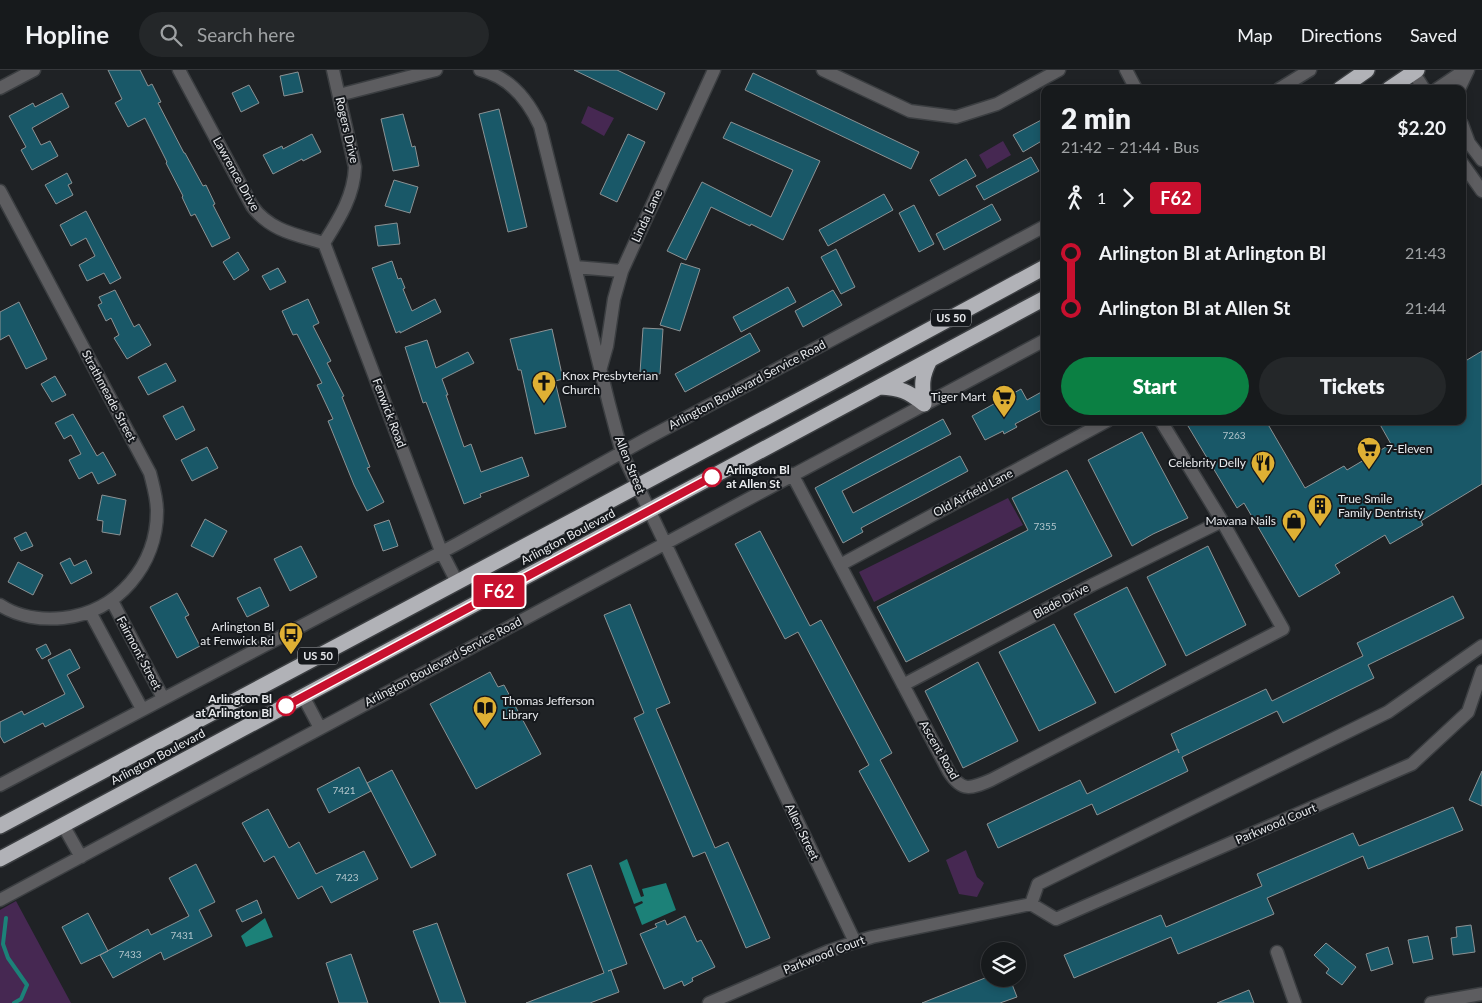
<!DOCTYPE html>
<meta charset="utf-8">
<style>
:root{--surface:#171a1c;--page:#242729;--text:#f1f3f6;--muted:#9ea1a3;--line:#36383b;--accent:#0b8043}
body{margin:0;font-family:Lato,sans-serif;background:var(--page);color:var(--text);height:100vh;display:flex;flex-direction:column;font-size:19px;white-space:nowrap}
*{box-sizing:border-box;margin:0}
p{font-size:16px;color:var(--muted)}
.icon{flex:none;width:28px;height:28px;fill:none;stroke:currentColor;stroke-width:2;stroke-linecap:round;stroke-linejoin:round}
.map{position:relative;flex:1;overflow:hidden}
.side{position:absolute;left:1041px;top:15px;width:425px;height:340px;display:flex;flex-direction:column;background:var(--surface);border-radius:10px;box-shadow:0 2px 8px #0003,0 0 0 1px var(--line)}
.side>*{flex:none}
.badge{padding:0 10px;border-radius:4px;font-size:18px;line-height:32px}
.controls{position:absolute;left:981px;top:872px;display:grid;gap:10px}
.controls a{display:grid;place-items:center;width:45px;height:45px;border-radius:50%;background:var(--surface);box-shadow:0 2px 8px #0003,0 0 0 1px var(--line);font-size:25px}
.map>.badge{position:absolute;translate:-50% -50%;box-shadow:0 0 0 2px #fff}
.legs{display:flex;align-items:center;gap:8px;height:55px;padding:0 20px;font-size:16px}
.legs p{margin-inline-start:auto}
.headline{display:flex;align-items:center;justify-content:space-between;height:85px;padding:0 20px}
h1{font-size:28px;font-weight:800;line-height:38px}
.cta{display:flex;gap:10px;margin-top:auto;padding:10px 20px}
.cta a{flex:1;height:58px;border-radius:30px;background:var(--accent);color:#fff;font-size:20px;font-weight:800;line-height:58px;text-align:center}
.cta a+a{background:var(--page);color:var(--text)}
ul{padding:0 20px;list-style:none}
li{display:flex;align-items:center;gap:18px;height:55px;font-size:19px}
li i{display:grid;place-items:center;width:8px;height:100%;margin:0 6px;background:currentColor}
li i::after{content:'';width:12px;height:12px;margin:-6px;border:4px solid;border-radius:50%;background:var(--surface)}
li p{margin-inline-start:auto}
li:first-child i{background:linear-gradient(#0000 50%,currentColor 0)}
li:last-child i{background:linear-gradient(currentColor 50%,#0000 0)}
header{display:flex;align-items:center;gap:30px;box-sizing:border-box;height:70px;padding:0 25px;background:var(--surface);border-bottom:1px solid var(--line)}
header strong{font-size:24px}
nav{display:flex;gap:28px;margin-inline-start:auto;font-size:18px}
.search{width:350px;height:45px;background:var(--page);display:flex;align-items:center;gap:12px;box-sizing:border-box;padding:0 18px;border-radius:28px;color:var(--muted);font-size:19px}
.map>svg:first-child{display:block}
</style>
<header>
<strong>Hopline</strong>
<div class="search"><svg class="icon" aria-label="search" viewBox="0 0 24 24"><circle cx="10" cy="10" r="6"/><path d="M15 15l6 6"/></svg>Search here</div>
<nav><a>Map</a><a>Directions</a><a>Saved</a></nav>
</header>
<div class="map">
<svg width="1482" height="933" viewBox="0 0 1482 933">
<rect width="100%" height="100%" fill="#1f2225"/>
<path fill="#462852" d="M588,36l26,12 -10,18 -23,-13z
M1003,71l8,14 -24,14 -8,-14z
M1008,428l15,27 -149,77 -15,-30z
M966,780l11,27 7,6 -7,14 -18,-3 -13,-34z
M16,831l55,102h-71v-93z"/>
<path fill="#1c8178" d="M627,789l14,38 3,-1 -2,-7 24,-6 10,27 -34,15 -7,-18 8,-4 -1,-2 -8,3 -15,-41z
M265,848l8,19 -27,10 -5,-11z"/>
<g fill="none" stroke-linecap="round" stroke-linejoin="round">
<path stroke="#1c8178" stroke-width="4" d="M6,848l-3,26 5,14 19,27 -6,14 -7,4"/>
</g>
<path fill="#195868" stroke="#8c9294" d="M108,0h32l8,16 4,-2 9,18 -3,1 26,50h1l18,33 3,-1 9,19 -2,1 17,33 -18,9 -17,-33 -4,2 -9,-19 1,-1 -17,-33 1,-1 -22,-44 -17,9 -13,-24 7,-4z
M574,0h43l48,23 -8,17z
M298,2l5,20 -19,4 -4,-20z
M753,3l166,79 -8,17 -166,-79z
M249,15l10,18 -18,9 -9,-19z
M62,23l7,14 -37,21 9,17 9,-4 8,15 -26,14 -11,-20 5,-3 -17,-31 24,-13 2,4z
M499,39l28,118 -19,5 -29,-118z
M403,44l9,33 3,-1 4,20 -26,5 -12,-52z
M1045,48v21l-22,13 -10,-17z
M731,52l89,39 -37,79 -32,-16 -1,2 -39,-19 -25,53 -19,-9 35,-69 69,35 22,-47 -70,-32z
M312,64l9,18 -18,9 -1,-2 -29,15 -10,-19 19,-9 1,3z
M628,64l17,8 -28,60 -17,-8z
M1031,87l8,14 -55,29 -8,-14z
M966,89l10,17 -37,20 -9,-16z
M67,103l5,10 -4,2 5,10 -17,9 -11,-19z
M394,110l24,7 -8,26 -25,-7z
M884,124l9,16 -65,36 -9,-16z
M992,134l9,16 -57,30 -8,-16z
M914,135l20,39 -15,8 -20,-39z
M86,141l35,67 -11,6 -6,-11 -17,8 -8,-16 16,-9 -9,-18 -15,8 -11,-21z
M397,153l3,21 -22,2 -3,-20z
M836,179l19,38 -14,7 -20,-37z
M238,182l11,18 -15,10 -11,-18z
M392,191l6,18 3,-1 4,10 -2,1 9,22 23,-12 6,13 -41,21v-2l-4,2 -24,-65z
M681,193l19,6 -20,62 -20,-6z
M278,198l8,14 -16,8 -8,-14z
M788,217l8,15 -55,30 -8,-15z
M115,220l19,37 5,-3 12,21 -24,14 -13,-21 5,-3 -8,-17 -5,3 -8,-16 4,-2 -3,-6z
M833,220l9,15 -39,22 -8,-16z
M308,229l11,24 -6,3 18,35 -4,2 17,33 -2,1 28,70 -3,1 17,34 -17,9 -13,-26 -26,-64 5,-2 -16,-34 5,-2 -25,-49 -4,1 -11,-24z
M19,232l28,57 -21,10 -17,-34 -9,5v-28z
M643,258l20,1 -3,45 -20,-1z
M552,259l11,50 -8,2 11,46 -31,7 -14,-64h-3l-8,-31z
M750,263l10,18 -75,41 -10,-18z
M427,270l9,28 32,-16 6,11 -32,16 6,16h-2l18,52 7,-3 10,28 41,-15 7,19 -49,18 1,3 -17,7 -38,-102 -3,1 -18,-56z
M1482,281v133l-61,37 2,4 -33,19 -5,-9 -50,30 5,8 -41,24 -55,-94 -7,5 -52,-87h81l39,67 39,-22 3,4 44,-26 -13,-23h84v-58z
M166,293l10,18 -28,14 -10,-18z
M55,306l11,19 -14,7 -11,-18z
M1021,319l6,11 18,-10v18l-30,16 2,3 -13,7 -1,-3 -18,9 -13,-24z
M183,336l12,24 -19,10 -13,-24z
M73,344l24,42 6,-4 13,23 -18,9 -6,-12 -13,7 -10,-19 12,-6 -10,-19 -7,4 -9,-16z
M943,349l8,15 -109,57 11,22 107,-57 8,15 -107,57 2,4 -20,11 -28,-55z
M1142,362l46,86 -35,16 -21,12 -44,-86z
M207,377l11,21 -26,13 -11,-21z
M1067,400l45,86 -206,106 -29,-55 151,-77 -16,-32z
M102,425l24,5 -6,35 -18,-3 1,-11 -6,-1z
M205,449l22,12 -14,26 -22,-11z
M389,450l9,26 -15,5 -9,-26z
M760,461l50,95 11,-6 71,133 -12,7 49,91 -20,11 -50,-91 10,-6 -71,-133 -13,7 -50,-95z
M26,462l7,14 -12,5 -7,-13z
M301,476l16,31 -27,14 -16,-32z
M1208,476l38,79 -60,31 -39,-79z
M70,488l4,8 12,-6 6,13 -21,11 -11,-21z
M18,492l25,13 -10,20 -25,-13z
M260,517l9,19 -22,11 -10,-19z
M1127,517l39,78 -51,28 -41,-79z
M177,523l12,22 -4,2 15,29 -23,12 -27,-51z
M1453,526l11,22 -96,47 6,13 -91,45 -6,-12 -95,46 6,14 -91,44 -5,-11 -94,44 -11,-24 93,-44 7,14 91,-45 1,4 -8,-19 95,-45 6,12 91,-45 -6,-13z
M630,534l40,99 -14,6 59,139 13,-6 42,96 -24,10 -41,-96 -12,5 -59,-139 10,-5 -40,-98z
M1054,554l42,79 -57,28 -40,-79z
M46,574l5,10 -9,5 -6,-10z
M70,579l10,19 -13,7 17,32 -39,20 -2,-4 -39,20 -4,-7v-14l22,-11 2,4 41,-21 -17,-34z
M978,592l40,79 -55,27 -38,-77z
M490,602l8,15 6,-2 37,69 -65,35 -46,-85z
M359,697l12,24 -42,22 -12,-24z
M392,700l44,85 -25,13 -44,-85z
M1482,701v35l-13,-6z
M1453,737l10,23 -95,39 -5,-13 -96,42 7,16 -96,40 -7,-17 -97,41 -10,-23 97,-40 5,12 96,-41 -5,-12 96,-41 6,13z
M268,739l21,39 10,-6 17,32 48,-23 14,28 -47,24 -9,-17 -24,13 -24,-43 -10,6 -22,-39z
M196,794l19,38 -16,8 13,26 -48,24 -3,-8 -48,26 -13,-23 48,-26 3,6 38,-19 -20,-38z
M591,795l36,99 -19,7 3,-1 8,22 -29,11h-64l78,-30 -37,-99z
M257,830l5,13 -20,9 -6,-12z
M88,843l20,38 -27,13 -19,-37z
M685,846l12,26 4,-2 14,27 -23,11 1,3 -9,5 -2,-5 -18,8 -24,-55 17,-7 -2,-3 10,-4 2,5z
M437,853l29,80h-26l-27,-72z
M1471,855l4,27 -22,3 -2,-17 6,-1 -1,-10z
M1428,866l5,23 -20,4 -5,-23z
M1326,873l30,24 -14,18 -16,-12 3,-4 -15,-14z
M1388,877l5,17 -22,7 -5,-17z
M351,884l17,49h-29l-13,-40z
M990,906v3h20l7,18 -17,6h-78z
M1249,920l5,13h-37z"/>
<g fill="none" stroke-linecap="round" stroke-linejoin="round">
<defs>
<path id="minor" d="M179,0l73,136c18,25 45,29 72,37
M480,0c30,7 48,30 60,56l69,278 13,49 233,489
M823,0l87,41 46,6 41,-13 62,-34
M1126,0l10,19
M1412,0l12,19
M0,18l34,-18
M1279,19l31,-19
M1437,19l28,-19
M1459,19l9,-19
M339,25l97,-25
M1462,54l7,19 13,17
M1462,93l20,28
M0,121l150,282c3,12 7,25 7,38 0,54 -39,101 -94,107 -21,2 -45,-1 -63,-13
M324,173l117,308 16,31
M324,173c15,-24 30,-47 31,-76l-22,-97
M575,197l47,4
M601,297l6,-21 7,-47 8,-28 92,-201
M792,404l157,298c13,20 21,17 42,8l292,-151 -61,-108 -61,-100
M840,495l267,-144
M112,531l51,97
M90,542l52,97
M903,615l189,-100 130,-64
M303,626l17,32
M0,715l457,-241 189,-105 399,-213
M63,755l18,32
M0,830l1045,-560
M1031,834l7,-20 350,-172 94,-66
M1277,882l18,51
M709,933l120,-52 26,-9 17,-5 159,-33 25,15 356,-155 56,-52 14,-41
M1431,933l51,-9"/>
<path id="highway" d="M1340,19l27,-19
M1389,19l28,-19
M880,317c20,1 28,4 44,17
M924,334c-2,-19 -3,-27 6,-44
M0,756l827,-441 218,-118
M0,789l1045,-561"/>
</defs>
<use href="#minor" stroke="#3b3e41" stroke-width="15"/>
<use href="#highway" stroke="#3b3e41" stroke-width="18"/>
<use href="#minor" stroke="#5d5d60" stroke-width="12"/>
<use href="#highway" stroke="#b1b2b7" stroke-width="15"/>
</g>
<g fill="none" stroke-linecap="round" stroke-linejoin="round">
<defs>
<path id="line-1" d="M286,636l426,-229"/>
</defs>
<use href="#line-1" stroke="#fff" stroke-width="11"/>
<use href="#line-1" stroke="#c8102e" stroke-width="8"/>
</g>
<defs>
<symbol id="church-pin" viewBox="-11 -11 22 30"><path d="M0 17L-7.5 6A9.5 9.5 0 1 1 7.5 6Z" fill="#dfb034" stroke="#15181c"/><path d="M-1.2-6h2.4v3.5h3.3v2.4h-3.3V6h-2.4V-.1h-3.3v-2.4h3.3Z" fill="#111"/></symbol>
<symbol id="supermarket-pin" viewBox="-11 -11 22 30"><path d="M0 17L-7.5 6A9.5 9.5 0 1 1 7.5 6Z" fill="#dfb034" stroke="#15181c"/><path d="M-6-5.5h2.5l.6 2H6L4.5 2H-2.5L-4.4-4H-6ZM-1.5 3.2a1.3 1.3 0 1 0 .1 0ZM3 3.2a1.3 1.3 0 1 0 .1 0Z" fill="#111"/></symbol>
<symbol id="restaurant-pin" viewBox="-11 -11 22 30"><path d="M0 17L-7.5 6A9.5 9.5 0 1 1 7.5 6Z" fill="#dfb034" stroke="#15181c"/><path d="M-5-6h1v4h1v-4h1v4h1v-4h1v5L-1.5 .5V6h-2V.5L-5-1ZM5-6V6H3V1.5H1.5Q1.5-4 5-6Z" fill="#111"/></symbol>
<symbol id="building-pin" viewBox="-11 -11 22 30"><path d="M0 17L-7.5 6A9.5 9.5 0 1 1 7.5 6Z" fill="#dfb034" stroke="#15181c"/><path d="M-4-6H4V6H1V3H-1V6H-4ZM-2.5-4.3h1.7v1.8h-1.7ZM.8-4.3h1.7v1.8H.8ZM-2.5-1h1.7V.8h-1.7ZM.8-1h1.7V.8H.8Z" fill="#111"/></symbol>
<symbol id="shop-pin" viewBox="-11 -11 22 30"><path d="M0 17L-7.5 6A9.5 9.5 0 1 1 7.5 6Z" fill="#dfb034" stroke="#15181c"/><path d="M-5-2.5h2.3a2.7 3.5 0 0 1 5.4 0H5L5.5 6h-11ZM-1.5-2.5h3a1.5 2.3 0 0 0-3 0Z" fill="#111"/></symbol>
<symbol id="bus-pin" viewBox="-11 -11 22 30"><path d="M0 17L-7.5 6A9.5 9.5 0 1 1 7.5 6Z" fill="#dfb034" stroke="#15181c"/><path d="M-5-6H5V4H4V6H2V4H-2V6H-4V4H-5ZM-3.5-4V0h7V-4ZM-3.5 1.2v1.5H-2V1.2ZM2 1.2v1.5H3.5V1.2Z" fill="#111"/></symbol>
<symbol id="library-pin" viewBox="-11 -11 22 30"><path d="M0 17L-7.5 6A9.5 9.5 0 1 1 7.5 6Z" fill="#dfb034" stroke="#15181c"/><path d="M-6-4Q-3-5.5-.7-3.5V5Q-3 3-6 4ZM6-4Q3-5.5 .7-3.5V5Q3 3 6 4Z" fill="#111"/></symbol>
</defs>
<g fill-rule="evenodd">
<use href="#church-pin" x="530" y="299" width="28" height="38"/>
<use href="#supermarket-pin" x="990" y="313" width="28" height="38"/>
<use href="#supermarket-pin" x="1355" y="365" width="28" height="38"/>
<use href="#restaurant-pin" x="1249" y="379" width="28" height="38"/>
<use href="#building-pin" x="1306" y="422" width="28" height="38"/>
<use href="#shop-pin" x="1280" y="437" width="28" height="38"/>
<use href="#bus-pin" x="277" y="550" width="28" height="38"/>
<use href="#library-pin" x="471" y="624" width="28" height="38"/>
</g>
<g fill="#fff" stroke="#c8102e" stroke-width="2.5">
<circle cx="712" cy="407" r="9"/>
<circle cx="286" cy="636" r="9"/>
</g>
<g text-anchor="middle" stroke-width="4" stroke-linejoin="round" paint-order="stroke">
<g font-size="10" fill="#b4c6cc">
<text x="1234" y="369">7263</text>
<text x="1045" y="460">7355</text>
<text x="344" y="724">7421</text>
<text x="347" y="811">7423</text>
<text x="182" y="869">7431</text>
<text x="130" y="888">7433</text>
</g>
<g fill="#15181c" stroke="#a9abae" stroke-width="1">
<rect x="931" y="239.5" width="40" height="17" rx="4"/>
<rect x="298" y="577.5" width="40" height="17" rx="4"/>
</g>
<g font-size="11" font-weight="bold" fill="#e8eaed">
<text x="951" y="252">US 50</text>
<text x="318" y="590">US 50</text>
</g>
<g font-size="12" fill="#e8eaed" stroke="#15181c">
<text transform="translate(347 60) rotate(77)" y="4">Rogers Drive</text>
<text transform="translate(236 104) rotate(61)" y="4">Lawrence Drive</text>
<text transform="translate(647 146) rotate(-65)" y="4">Linda Lane</text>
<text transform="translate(747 315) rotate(-28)" y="4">Arlington Boulevard Service Road</text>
<text transform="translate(109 326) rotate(62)" y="4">Strathmeade Street</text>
<text transform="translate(389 343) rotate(69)" y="4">Fenwick Road</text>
<text transform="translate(630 395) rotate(68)" y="4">Allen Street</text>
<text transform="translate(973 423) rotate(-28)" y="4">Old Airfield Lane</text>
<text transform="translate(568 467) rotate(-28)" y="4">Arlington Boulevard</text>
<text transform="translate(1061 531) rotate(-28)" y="4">Blade Drive</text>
<text transform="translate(139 583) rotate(62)" y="4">Fairmont Street</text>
<text transform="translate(443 592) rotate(-28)" y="4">Arlington Boulevard Service Road</text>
<text transform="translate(939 680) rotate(60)" y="4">Ascent Road</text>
<text transform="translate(158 687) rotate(-28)" y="4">Arlington Boulevard</text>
<text transform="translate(1276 754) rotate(-23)" y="4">Parkwood Court</text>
<text transform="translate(802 762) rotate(64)" y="4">Allen Street</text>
<text transform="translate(824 885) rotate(-21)" y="4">Parkwood Court</text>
</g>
<g font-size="12" fill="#e8eaed" stroke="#15181c" text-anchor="start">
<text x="562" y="310">Knox Presbyterian<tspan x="562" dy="14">Church</tspan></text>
<text x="986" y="331" text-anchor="end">Tiger Mart</text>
<text x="1386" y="383">7-Eleven</text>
<text x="1246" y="397" text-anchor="end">Celebrity Delly</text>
<text x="1338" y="433">True Smile<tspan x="1338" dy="14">Family Dentristy</tspan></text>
<text x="1276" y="455" text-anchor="end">Mavana Nails</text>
<text x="274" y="561" text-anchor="end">Arlington Bl<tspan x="274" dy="14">at Fenwick Rd</tspan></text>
<text x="502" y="635">Thomas Jefferson<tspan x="502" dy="14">Library</tspan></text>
</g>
<g font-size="12" font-weight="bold" fill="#e8eaed" stroke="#15181c" text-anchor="start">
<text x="726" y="404">Arlington Bl<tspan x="726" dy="14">at Allen St</tspan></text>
<text x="272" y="633" text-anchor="end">Arlington Bl<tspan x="272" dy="14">at Arlington Bl</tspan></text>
</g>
</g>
</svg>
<div class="controls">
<a><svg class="icon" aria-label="layers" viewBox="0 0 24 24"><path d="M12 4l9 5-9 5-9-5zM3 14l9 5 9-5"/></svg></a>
</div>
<b class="badge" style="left:499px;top:521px;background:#c8102e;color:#fff">F62</b>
<section class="side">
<div class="headline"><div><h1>2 min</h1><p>21:42 – 21:44 · Bus</p></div><b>$2.20</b></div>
<div class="legs"><svg class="icon" aria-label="walk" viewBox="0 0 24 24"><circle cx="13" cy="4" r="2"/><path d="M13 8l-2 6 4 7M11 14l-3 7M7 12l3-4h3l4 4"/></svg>1<svg class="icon" aria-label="forward" viewBox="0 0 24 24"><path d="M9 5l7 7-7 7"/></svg><b class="badge" style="background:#c8102e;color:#fff">F62</b></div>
<ul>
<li><i style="color:#c8102e"></i><b>Arlington Bl at Arlington Bl</b><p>21:43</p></li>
<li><i style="color:#c8102e"></i><b>Arlington Bl at Allen St</b><p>21:44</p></li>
</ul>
<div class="cta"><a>Start</a><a>Tickets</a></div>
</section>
</div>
